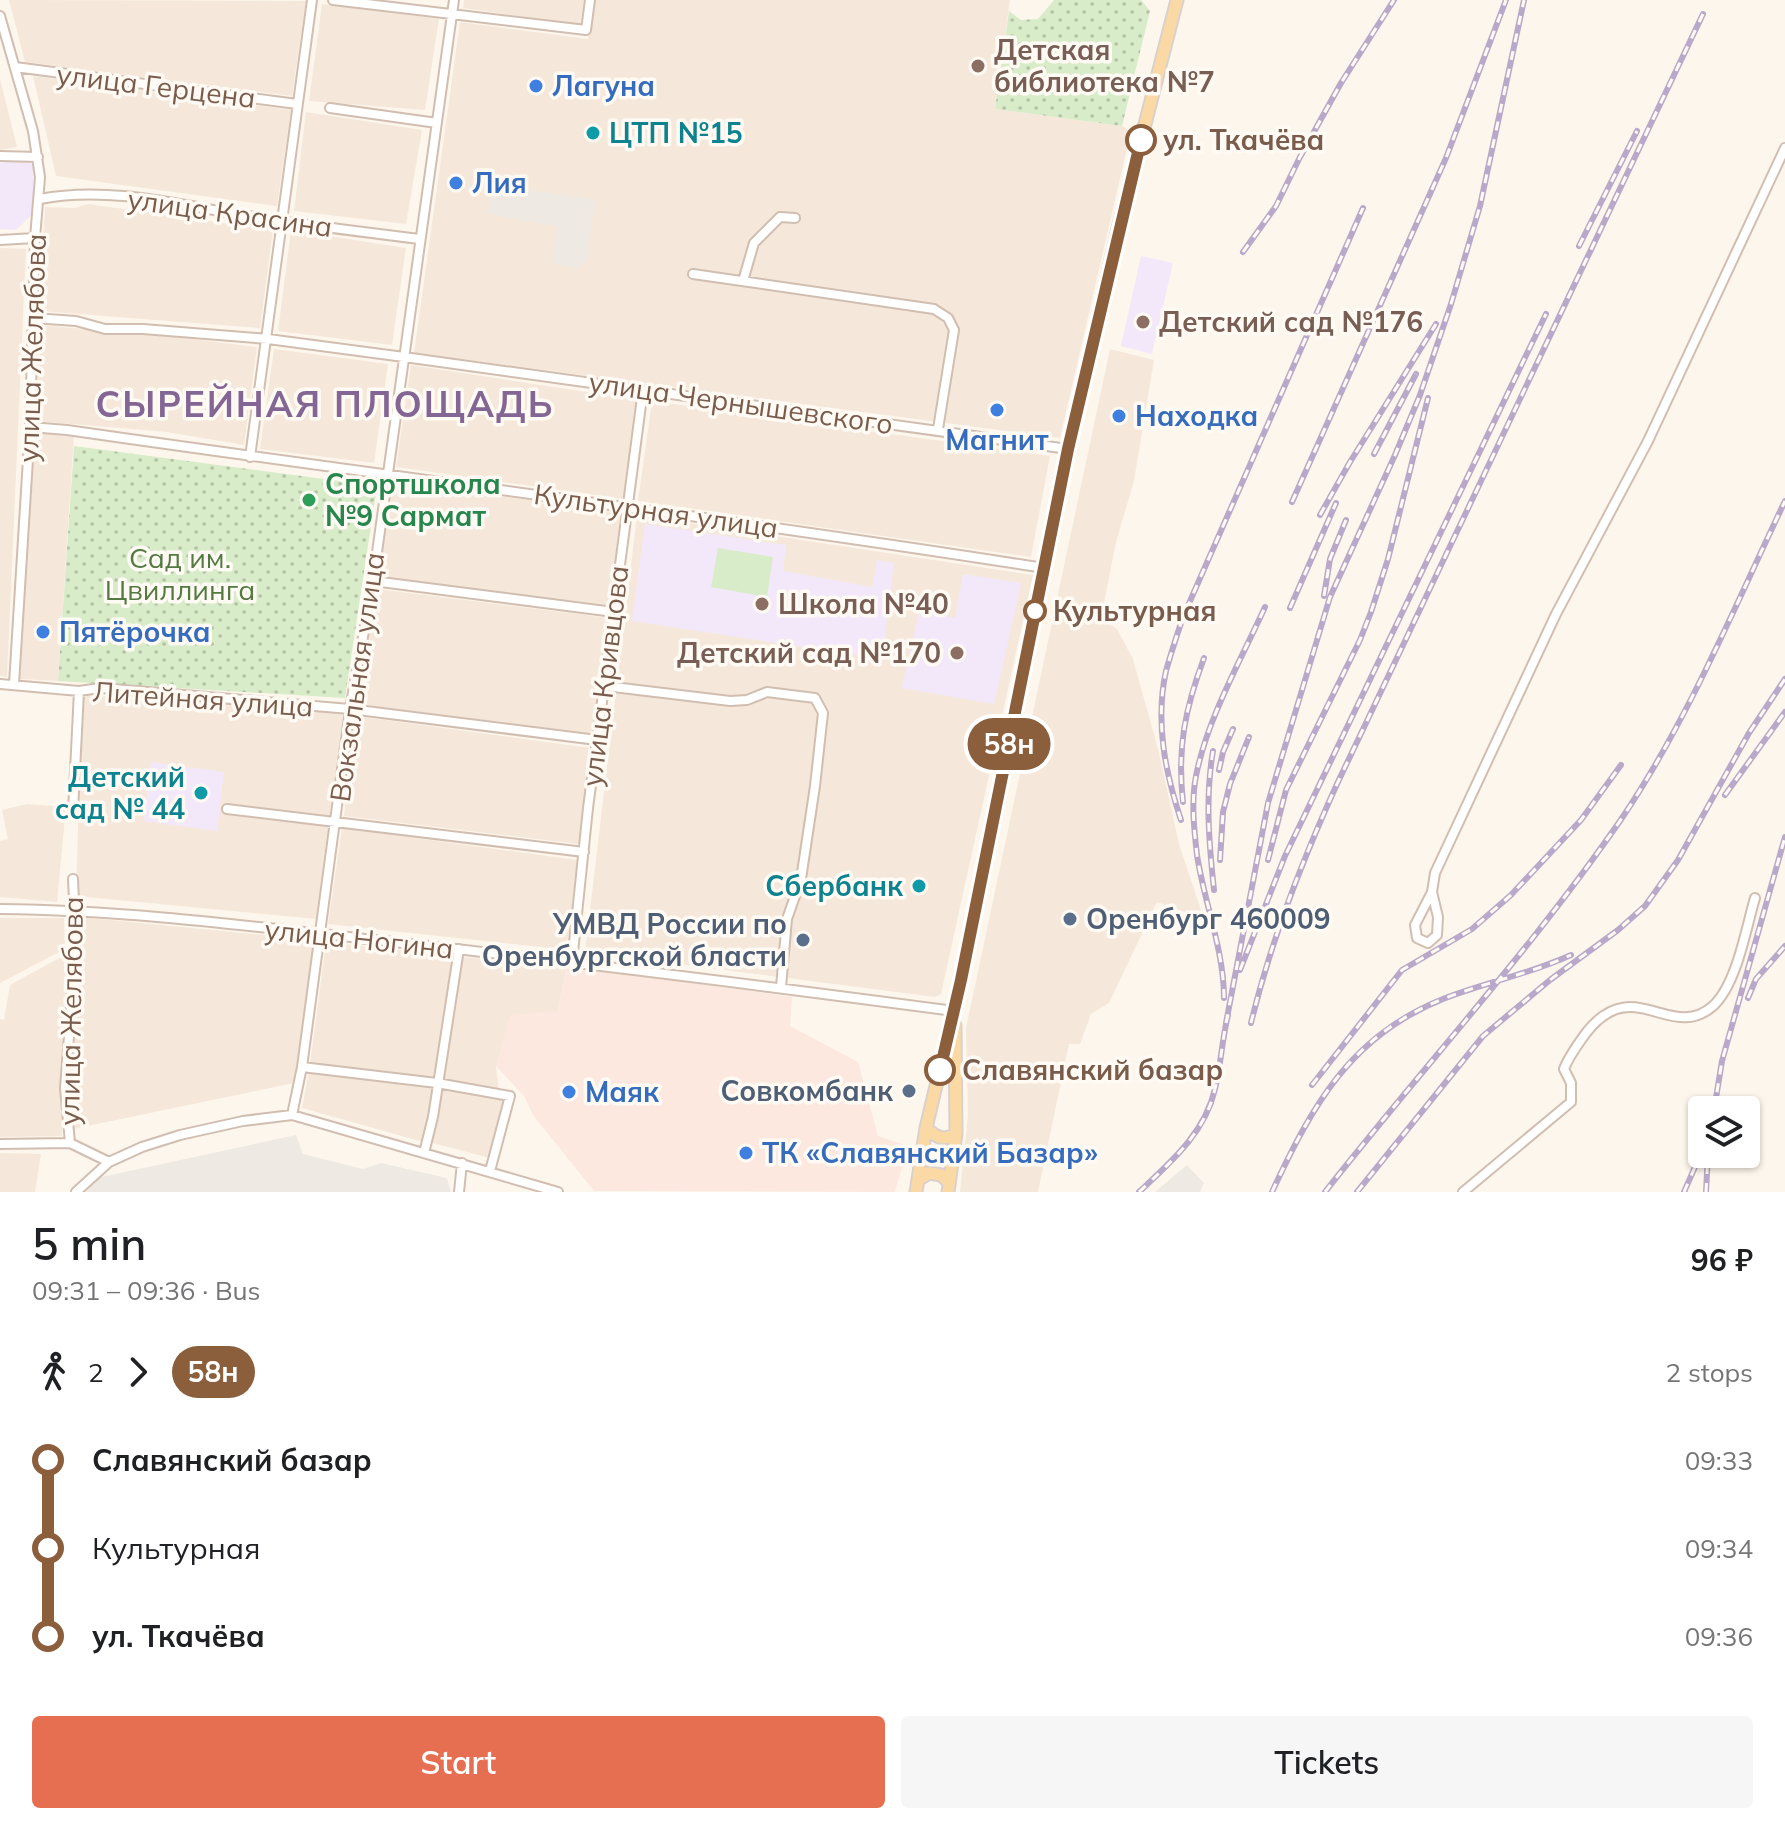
<!DOCTYPE html>
<meta charset="utf-8">
<style>
:root{--surface:#fff;--page:#f6f6f6;--text:#202124;--muted:#757577;--accent:#e76f51}
body{margin:0;font-family:Mulish,sans-serif;background:var(--page);color:var(--text);height:100vh;display:flex;flex-direction:column;font-size:30px;white-space:nowrap}
*{box-sizing:border-box;margin:0}
p{font-size:26px;color:var(--muted)}
.icon{flex:none;width:44px;height:44px;fill:none;stroke:currentColor;stroke-width:2;stroke-linecap:round;stroke-linejoin:round}
.map{position:relative;height:1192px;overflow:hidden}
.sheet{display:flex;flex-direction:column;background:var(--surface);flex:1}
.sheet>*{flex:none}
.badge{padding:0 16px;border-radius:26px;font-size:28px;line-height:52px}
.tools{position:absolute;left:1688px;top:1096px;display:grid;gap:16px}
.tools a{display:grid;place-items:center;width:72px;height:72px;border-radius:8px;background:var(--surface);box-shadow:0 2px 6px #0004;font-size:40px}
.map>.badge{position:absolute;translate:-50% -50%;box-shadow:0 0 0 4px #fff}
.legs{display:flex;align-items:center;gap:12px;height:88px;padding:0 32px;font-size:26px}
.legs p{margin-inline-start:auto}
.summary{display:flex;align-items:center;justify-content:space-between;height:136px;padding:0 32px}
h1{font-size:44px;font-weight:600;line-height:60px}
.action{display:flex;gap:16px;margin-top:auto;padding:16px 32px}
.action a{flex:1;height:92px;border-radius:8px;background:var(--accent);color:#fff;font-size:32px;font-weight:600;line-height:92px;text-align:center}
.action a+a{background:var(--page);color:var(--text)}
ul{padding:0 32px;list-style:none}
li{display:flex;align-items:center;gap:28px;height:88px;font-size:30px}
li i{display:grid;place-items:center;width:12px;height:100%;margin:0 10px;background:currentColor}
li i::after{content:'';width:20px;height:20px;margin:-10px;border:6px solid;border-radius:50%;background:var(--surface)}
li p{margin-inline-start:auto}
li:first-child i{background:linear-gradient(#0000 50%,currentColor 0)}
li:last-child i{background:linear-gradient(currentColor 50%,#0000 0)}
.map>svg:first-child{display:block}
</style>
<div class="map">
<svg width="1785" height="1192" viewBox="0 0 1785 1192">
<defs>
<pattern id="park-dots" width="8" height="8" patternUnits="userSpaceOnUse" patternTransform="scale(2)"><rect width="8" height="8" fill="#d8ecc9"/><path d="M2 2h.1M6 6h.1" fill="none" stroke="#b4c2a5" stroke-width="1.8" stroke-linecap="round"/></pattern>
</defs>
<rect width="100%" height="100%" fill="#fdf6ec"/>
<path fill="#f5e8da" d="M9,0l297,1 -14,95 -267,-34z
M464,0h120l-4,25 -117,-17z
M595,0h415l-15,109 127,17 9,5 -71,307 -646,-85 46,-331 128,17z
M322,4l117,15 -14,91 -116,-9z
M33,76l258,34 -14,96 -221,-30z
M0,79l17,68 -17,3z
M306,112l116,18 -16,94 -112,-13z
M88,204l185,26 -13,98 -220,-17 5,-104 29,1z
M291,230l115,18 -14,97 -114,-14z
M0,248l26,1 -19,428 -7,-1z
M39,325l137,12 81,10 -13,98 -77,-13 -131,-11z
M274,349l114,15 -14,99 -114,-14z
M1110,349l44,11 -20,121 -18,61 -15,77 16,10 16,30 25,90 21,95 25,75 -47,-17 -48,101 -18,11 -11,30h-11l-31,148h-78l8,-77 -2,-87z
M411,365l227,35 -15,99 -227,-32z
M652,401l398,55 -19,101 -393,-56z
M34,432l40,3 -16,246 -38,-2z
M391,482l231,30 -12,93 -231,-28z
M637,515l396,60 -92,419 -6,3 -350,-45z
M377,589l233,29 -16,116 -237,-30z
M82,695l261,18 -27,206 -240,-23z
M356,716l235,32 -12,96 -235,-28z
M27,804l39,3 -9,95 -57,-5v-56l8,-2 -6,-29z
M342,828l235,32 -10,90 -239,-26z
M79,917l236,23 -21,143 -221,46 -2,-52 9,-116z
M0,918h64l1,31 -65,34z
M326,942l127,14 -20,123 -123,-14z
M72,951l-11,121 1,64 -62,1v-118l4,1 6,-35z
M461,957l106,8 -9,46 -62,55 3,25 -56,-12z
M309,1071l125,14 -11,57 -121,-34z
M440,1086l66,13 -16,59 -61,-16z
M0,1153l41,1 -6,38h-35z"/>
<path fill="#fde8e0" d="M567,965l225,32 -2,29 68,36 20,74 30,10 -13,46 -301,-1 -61,-76 -9,-19 -28,-30 14,-51 48,-4z"/>
<path fill="#efe9e4" d="M492,186l103,13 -8,61 -10,8 -25,-4 6,-38 -70,-12z
M296,1135l7,19 60,15 18,-6 66,15 4,14h-365l11,-14z
M1187,1165l17,18 -4,9h-45z"/>
<path fill="#f3e8fa" d="M24,159l9,6 1,48 -18,17 -16,-1v-66z
M1141,256l32,7 -21,91 -31,-8z
M645,524l141,21 -3,26 89,16 5,-27 17,3 -12,96 -250,-38z
M963,574l58,9 -27,121 -92,-16 17,-77 36,7z
M151,762l73,10 -7,59 -73,-10z"/>
<path fill="#d8ecc9" d="M718,548l55,9 -6,40 -56,-10z"/>
<path fill="url(#park-dots)" d="M1054,0h87l9,11 -28,115 -127,-17 14,-98 12,9 17,-1z
M74,446l303,40 -32,212 -287,-17z"/>
<g fill="none" stroke-linecap="round" stroke-linejoin="round">
<defs>
<path id="minor" d="M333,0l253,30 4,-30
M0,16l33,115 7,46 -5,61 -5,189 -16,257
M15,67l282,37
M330,108l107,15
M0,156l38,1
M40,199c67,-13 136,5 202,16 59,9 118,17 177,24
M0,240l35,-2
M693,274l241,35 14,9 6,12 -16,99
M743,281l11,-38 26,-26 15,1
M33,318l43,3 29,8h38l125,10 136,18 664,92
M30,427l37,3c326,47 652,87 977,138
M250,457l62,-457
M373,581l241,31
M0,684l79,7 21,-3 250,21 247,31
M605,686l125,15 17,-1 20,-8 48,6 8,15 -8,73 -14,93 -14,40 -6,68
M227,809l357,43
M73,811l6,-120
M1432,892l6,25 -1,18 -9,8 -11,-5 -2,-13 17,-33 3,-19 121,-259 92,-173 137,-293
M0,909c128,1 257,18 385,32 190,21 380,45 569,70
M572,962l16,-154 55,-418
M302,1067l135,16 73,13 -20,75
M292,1115l10,-48 48,-358 23,-128 81,-581
M70,1143l-5,-55 11,-142 -3,-67
M0,1144l70,-1 39,19
M424,1153l9,-36 26,-168
M76,1192l33,-30 33,-15 38,-12 63,-14 49,-6 266,77
M459,1192l3,-29
M1463,1192l108,-90v-19l-7,-14c5,-13 14,-25 22,-36 47,-61 85,10 127,-27 24,-22 33,-78 42,-108"/>
<path id="major" d="M926,1128c11,10 17,13 30,6
M918,1180l11,-7 12,2 8,7
M916,1192l10,-64 35,-148 107,-531 50,-220 59,-229
M948,1192l8,-58 -1,-109"/>
</defs>
<use href="#minor" stroke="#d1beb0" stroke-width="12"/>
<use href="#major" stroke="#dad1cd" stroke-width="15"/>
<use href="#minor" stroke="#fff" stroke-width="8"/>
<use href="#major" stroke="#fbd9a5" stroke-width="11"/>
<defs>
<path id="rail" d="M1579,246l58,-115
M1243,252l33,-46 24,-49 41,-74 53,-83
M1374,454l42,-80
M1292,502l154,-344 60,-158
M1320,515l30,-53 86,-138
M1324,596l6,-37 16,-39
M1290,608l46,-105
M1213,751c-8,47 -4,92 1,139
M1219,770l4,-18 10,-23
M1725,795l60,-83
M1183,802c-6,-54 2,-93 21,-144
M1181,820c-16,-48 -26,-99 -15,-149 5,-18 11,-36 17,-54l180,-409
M1220,860l3,-48 7,-28 19,-47
M1268,860l18,-70 74,-150 11,-28 17,-53 40,-161
M1240,970l45,-114 261,-542
M1224,998c0,-48 -20,-96 -27,-143 -3,-26 -6,-53 -1,-79 11,-57 45,-116 69,-169
M1748,998l8,-19 29,-33
M1226,1023l42,-220 62,-206 65,-142 25,-60 31,-91 29,-98 44,-206
M1251,1023c20,-83 51,-162 86,-239l366,-770
M1312,1085l90,-115 70,-41 39,-34 70,-75 40,-55
M1714,1110l8,-49 63,-224
M1139,1192c32,-30 66,-59 76,-103 6,-24 7,-50 13,-74
M1272,1192c40,-86 78,-156 171,-193 43,-17 87,-25 128,-44
M1325,1192c98,-125 207,-243 297,-374 66,-98 112,-210 163,-317
M1357,1192l126,-156 67,-56 68,-50 27,-24 33,-46 71,-127 36,-54
M1684,1192l18,-41
M1706,1192l2,-38"/>
</defs>
<use href="#rail" stroke="#b9a8c9" stroke-width="6"/>
<use href="#rail" stroke="#fffaf3" stroke-width="3" stroke-dasharray="9" stroke-linecap="butt"/>
</g>
<g fill="none" stroke-linecap="round" stroke-linejoin="round">
<defs>
<path id="line-1" d="M940,1070l21,-90 107,-531 73,-309"/>
</defs>
<use href="#line-1" stroke="#fff" stroke-width="18"/>
<use href="#line-1" stroke="#8b5e3c" stroke-width="12"/>
</g>
<g fill="#8d6e63" stroke="#fffaf3" stroke-width="3">
<circle cx="978" cy="66" r="8"/>
<circle cx="1143" cy="322" r="8"/>
<circle cx="762" cy="604" r="8"/>
<circle cx="957" cy="653" r="8"/>
</g>
<g fill="#3f7fe0" stroke="#fffaf3" stroke-width="3">
<circle cx="536" cy="86" r="8"/>
<circle cx="456" cy="183" r="8"/>
<circle cx="997" cy="410" r="8"/>
<circle cx="1119" cy="416" r="8"/>
<circle cx="43" cy="632" r="8"/>
<circle cx="569" cy="1092" r="8"/>
<circle cx="746" cy="1153" r="8"/>
</g>
<g fill="#0f9aa8" stroke="#fffaf3" stroke-width="3">
<circle cx="593" cy="133" r="8"/>
<circle cx="201" cy="793" r="8"/>
<circle cx="919" cy="886" r="8"/>
</g>
<g fill="#fff" stroke="#8b5e3c" stroke-width="4">
<circle cx="1141" cy="140" r="14"/>
<circle cx="1035" cy="611" r="10"/>
<circle cx="940" cy="1070" r="14"/>
</g>
<circle fill="#2e9e5b" stroke="#fffaf3" stroke-width="3" cx="309" cy="500" r="8"/>
<g fill="#5c6f8a" stroke="#fffaf3" stroke-width="3">
<circle cx="1070" cy="919" r="8"/>
<circle cx="803" cy="940" r="8"/>
<circle cx="909" cy="1091" r="8"/>
</g>
<g text-anchor="middle" stroke-width="7" stroke-linejoin="round" paint-order="stroke">
<g font-size="28" font-weight="bold" fill="#785e54" stroke="#fffaf3" text-anchor="start">
<text x="994" y="60">Детская<tspan x="994" dy="32">библиотека №7</tspan></text>
<text x="1159" y="332">Детский сад №176</text>
<text x="778" y="614">Школа №40</text>
<text x="941" y="663" text-anchor="end">Детский сад №170</text>
</g>
<g font-size="28" fill="#7a5c4d" stroke="#fffaf3">
<text transform="translate(156 86) rotate(7)" y="10">улица Герцена</text>
<text transform="translate(230 213) rotate(8)" y="10">улица Красина</text>
<text transform="translate(32 348) rotate(-88)" y="10">улица Желябова</text>
<text transform="translate(741 403) rotate(8)" y="10">улица Чернышевского</text>
<text transform="translate(656 511) rotate(8)" y="10">Культурная улица</text>
<text transform="translate(605 676) rotate(-83)" y="10">улица Кривцова</text>
<text transform="translate(357 677) rotate(-82)" y="10">Вокзальная улица</text>
<text transform="translate(203 699) rotate(4)" y="10">Литейная улица</text>
<text transform="translate(359 939) rotate(6)" y="10">улица Ногина</text>
<text transform="translate(71 1011) rotate(-89)" y="10">улица Желябова</text>
</g>
<g font-size="28" font-weight="bold" fill="#366cbe" stroke="#fffaf3" text-anchor="start">
<text x="552" y="96">Лагуна</text>
<text x="472" y="193">Лия</text>
<text x="1135" y="426">Находка</text>
<text x="997" y="450" text-anchor="middle">Магнит</text>
<text x="59" y="642">Пятёрочка</text>
<text x="585" y="1102">Маяк</text>
<text x="762" y="1163">ТК «Славянский Базар»</text>
</g>
<g font-size="28" font-weight="bold" fill="#0d838f" stroke="#fffaf3" text-anchor="end">
<text x="609" y="143" text-anchor="start">ЦТП №15</text>
<text x="185" y="787">Детский<tspan x="185" dy="32">сад № 44</tspan></text>
<text x="903" y="896">Сбербанк</text>
</g>
<g font-size="28" font-weight="bold" fill="#7a5c4d" stroke="#fffaf3" text-anchor="start">
<text x="1163" y="150">ул. Ткачёва</text>
<text x="1053" y="621">Культурная</text>
<text x="962" y="1080">Славянский базар</text>
</g>
<g font-size="28" font-weight="bold" fill="#27864d" stroke="#fffaf3" text-anchor="start">
<text x="325" y="494">Спортшкола<tspan x="325" dy="32">№9 Сармат</tspan></text>
</g>
<g font-size="28" fill="#537a41" stroke="#fffaf3">
<text x="180" y="568">Сад им.<tspan x="180" dy="32">Цвиллинга</tspan></text>
</g>
<g font-size="28" font-weight="bold" fill="#4e5e75" stroke="#fffaf3" text-anchor="end">
<text x="1086" y="929" text-anchor="start">Оренбург 460009</text>
<text x="787" y="934">УМВД России по<tspan x="787" dy="32">Оренбургской бласти</tspan></text>
<text x="893" y="1101">Совкомбанк</text>
</g>
<g font-size="36" font-weight="bold" letter-spacing="2" fill="#846695" stroke="#fffaf3">
<text x="325" y="417">СЫРЕЙНАЯ ПЛОЩАДЬ</text>
</g>
</g>
</svg>
<div class="tools">
<a><svg class="icon" aria-label="layers" viewBox="0 0 24 24"><path d="M12 4l9 5-9 5-9-5zM3 14l9 5 9-5"/></svg></a>
</div>
<b class="badge" style="left:1009px;top:744px;background:#8b5e3c;color:#fff">58н</b>
</div>
<section class="sheet">
<div class="summary"><div><h1>5 min</h1><p>09:31 – 09:36 · Bus</p></div><b>96 ₽</b></div>
<div class="legs"><svg class="icon" aria-label="walk" viewBox="0 0 24 24"><circle cx="13" cy="4" r="2"/><path d="M13 8l-2 6 4 7M11 14l-3 7M7 12l3-4h3l4 4"/></svg>2<svg class="icon" aria-label="forward" viewBox="0 0 24 24"><path d="M9 5l7 7-7 7"/></svg><b class="badge" style="background:#8b5e3c;color:#fff">58н</b><p>2 stops</p></div>
<ul>
<li><i style="color:#8b5e3c"></i><b>Славянский базар</b><p>09:33</p></li>
<li><i style="color:#8b5e3c"></i><span>Культурная</span><p>09:34</p></li>
<li><i style="color:#8b5e3c"></i><b>ул. Ткачёва</b><p>09:36</p></li>
</ul>
<div class="action"><a>Start</a><a>Tickets</a></div>
</section>
